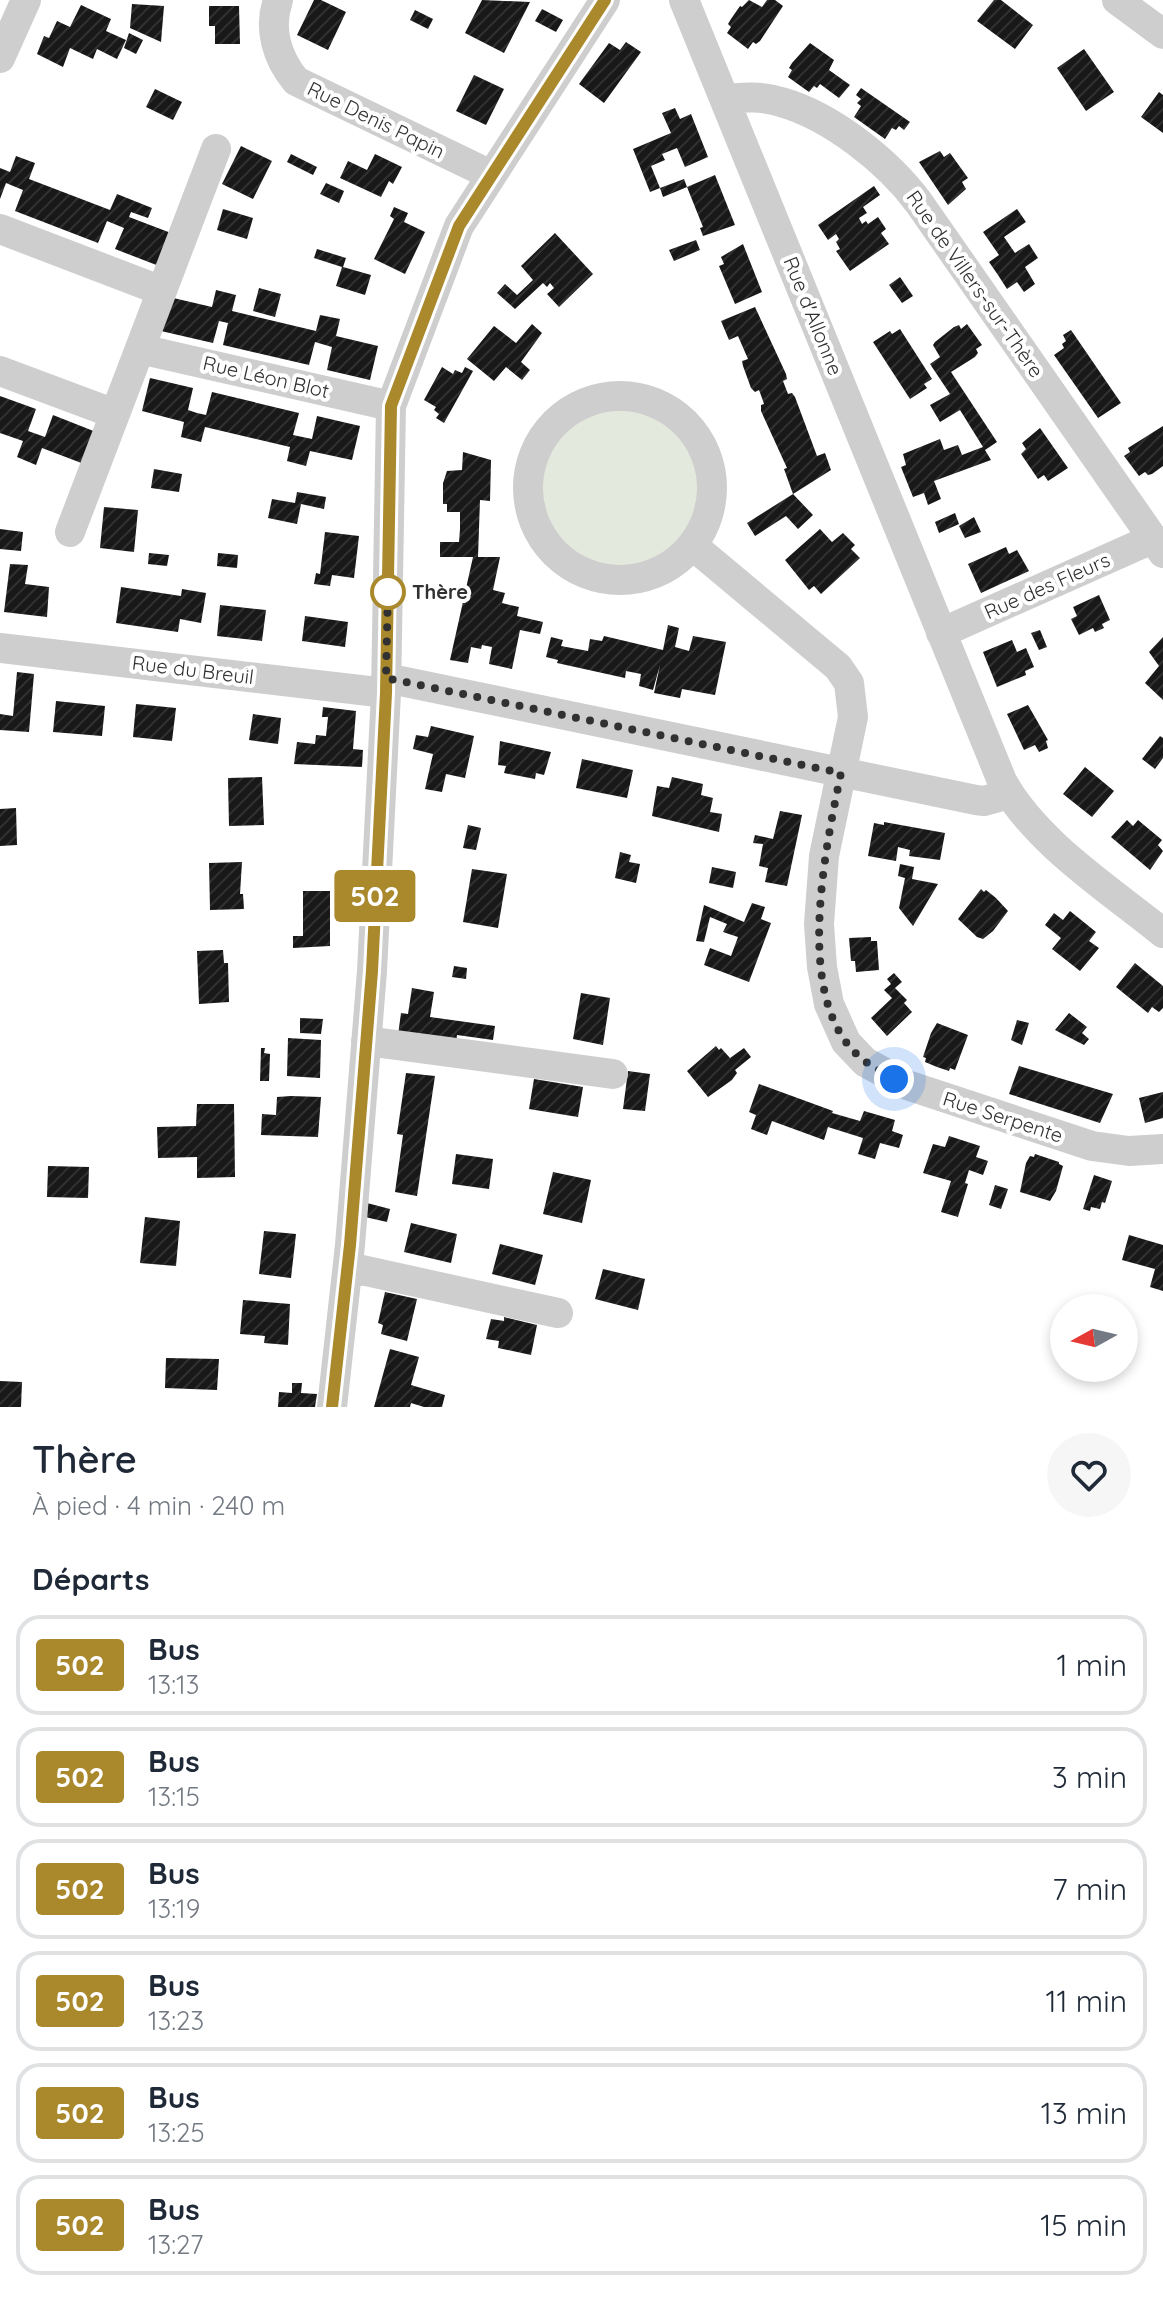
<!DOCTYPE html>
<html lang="fr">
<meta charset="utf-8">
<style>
:root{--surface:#fff;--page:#f6f6f7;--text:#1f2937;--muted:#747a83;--line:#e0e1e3}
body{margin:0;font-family:Quicksand,sans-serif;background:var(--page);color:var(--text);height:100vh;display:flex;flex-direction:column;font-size:30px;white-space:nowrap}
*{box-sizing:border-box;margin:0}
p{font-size:26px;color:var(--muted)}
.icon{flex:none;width:44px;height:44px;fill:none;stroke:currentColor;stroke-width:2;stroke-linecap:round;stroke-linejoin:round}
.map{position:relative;height:1407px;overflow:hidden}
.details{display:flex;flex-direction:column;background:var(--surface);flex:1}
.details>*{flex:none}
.badge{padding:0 16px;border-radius:6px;font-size:28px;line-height:52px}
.needle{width:52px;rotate:262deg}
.buttons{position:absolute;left:1050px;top:1294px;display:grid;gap:16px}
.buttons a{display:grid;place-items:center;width:88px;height:88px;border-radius:50%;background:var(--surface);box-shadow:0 4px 12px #0003;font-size:40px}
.you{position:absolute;width:40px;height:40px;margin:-20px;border:6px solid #fff;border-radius:50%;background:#1a73e8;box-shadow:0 0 0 12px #1a73e833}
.map>.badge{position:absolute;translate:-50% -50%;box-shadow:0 0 0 4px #fff}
h2{padding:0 32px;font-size:30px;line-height:72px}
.round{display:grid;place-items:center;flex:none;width:84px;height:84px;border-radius:42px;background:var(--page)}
.headline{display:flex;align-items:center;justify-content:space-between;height:136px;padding:0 32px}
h1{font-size:38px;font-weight:600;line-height:60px}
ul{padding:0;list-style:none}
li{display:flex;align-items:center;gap:24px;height:100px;margin:0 16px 12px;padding:0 16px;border:4px solid var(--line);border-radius:24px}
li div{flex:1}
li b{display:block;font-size:30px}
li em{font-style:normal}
li .badge{min-width:88px;font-weight:700;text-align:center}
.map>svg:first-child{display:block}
</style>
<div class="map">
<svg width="1163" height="1407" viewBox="0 0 1163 1407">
<defs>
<pattern id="building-hatch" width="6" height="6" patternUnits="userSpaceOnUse" patternTransform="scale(2)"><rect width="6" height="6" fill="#181818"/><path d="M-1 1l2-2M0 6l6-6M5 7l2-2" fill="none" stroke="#313131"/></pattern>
</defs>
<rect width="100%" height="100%" fill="#fff"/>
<path fill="#e4e9dd" d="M540 488a80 80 0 1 1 160 0a80 80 0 1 1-160 0Z"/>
<path fill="url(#building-hatch)" d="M314,0h7l25,12 -18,38 -31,-15z
M482,0l48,2 -26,51 -39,-20z
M749,0l13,7 5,-7h8l8,6 -23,35 -4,3 -3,-2 -5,7 -21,-16 4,-6 -3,-3 3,-5 9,-13 2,1z
M994,0h7l32,25 -18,24 -38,-28z
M132,4l32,2 -3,36 -31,-14z
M81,5l30,14 -5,12 20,9 -9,19 -20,-10 -4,10 -23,-11 -7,19 -26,-13 7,-18 5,2 8,-17 13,6z
M209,6h30l1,38h-25v-18h-6z
M542,9l21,11 -7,12 -21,-11z
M415,10l18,9 -5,10 -18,-9z
M129,33l14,7 -7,14 -12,-6z
M626,42l15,10 -37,51 -25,-19 30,-41 11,7z
M810,43l24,17 -5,10 21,15 -11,13 -19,-14 -3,4 -3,-2 -5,6 -21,-15 4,-7 -3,-2 3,-5z
M1084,49l30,43 -28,19 -29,-43z
M474,75l30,14 -18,36 -30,-14z
M861,88l49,34 -6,8 -5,-4 -3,4 -4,-2 -7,11 -31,-22 7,-11 -4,-3 4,-4 -5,-4z
M155,89l27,13 -9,18 -27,-13z
M1159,92l4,3v38l-22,-16z
M675,108l5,11 11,-5 17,43 -23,10 -8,-19 -15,6 3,6 -14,6 9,22 24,-9 3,8 -24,10 -3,-9 -10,4 -17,-43 38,-16 -9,-20z
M241,146l31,15 -19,38 -31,-15z
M940,151l4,6 6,-4 18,25 -6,4 4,7 -18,16 -29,-43z
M291,154l26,13 -4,8 -26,-13z
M375,154l27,13 -9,17 -4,-3 -8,16 -41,-19 8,-17 19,9z
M16,156l19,7 -6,16 81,31 7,-16 35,14 -4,10 -17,-6 -2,5 42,16 -12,33 -44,-17 9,-21 -17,-7 -9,22 -83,-32 8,-21 -17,-7 -6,16v-31l10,4z
M715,175l20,50 -32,11 -3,-8 3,-1 -16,-40z
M326,183l18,8 -5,12 -19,-9z
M874,186l6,9 -17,12 4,6 -8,5 3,6 4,-3 2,3 10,-7 8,12 -5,4 8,11 -39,27 -14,-20 4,-2 -4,-7 3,-3 -3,-5 -8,6 -10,-15z
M394,207l14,6 -4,9 21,10 -20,42 -31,-15 20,-40 -4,-3z
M223,209l30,9 -6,21 -30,-9z
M1017,209l9,13 -22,15 11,16 14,-9 9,14 -13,9 10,17 -11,8 -7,-10 -10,7 -9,-14 -9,-13 10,-7 -16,-23z
M555,233l38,41 -34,33 -12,-13 7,-6 -4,-5 -3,4 -4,-4 -28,26 -18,-16 8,-9 12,11 16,-15 -12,-14z
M696,240l4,10 -26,11 -5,-11z
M743,244l19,48 -27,12 -16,-38 5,-2 -3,-7z
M317,249l29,9 -3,9 28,8 -6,20 -29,-9 6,-19 -28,-9z
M900,277l13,19 -11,7 -13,-18z
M259,288l22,6 -6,23 -22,-6z
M216,290l20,5 -4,16 84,20 4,-16 20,4 -4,17 42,10 -8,34 -43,-10 5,-23 -17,-5 -6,23 -86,-20 5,-22 -9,-2 -6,22 -52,-12 8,-34 43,10z
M755,307l31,67 1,5 -4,2 5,13 4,-1 3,4 22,59 8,-3 6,17 -38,24 -9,-25 3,-1 -26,-57v-6l3,-1 -2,-6 -3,-8 -4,2 -4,-4 -8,-22 -1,-5 6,-2 -10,-23 -9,4 -8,-19z
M532,324l10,9 -21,29 9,8 -8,10 -16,-13 -12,14 -27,-22 27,-33 22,17z
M967,324l15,21 -6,4 2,4 -3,4 -24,15 46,70 -12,8 6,10 -57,21 7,18 -13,6 -4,-12 -11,4 -12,-30 5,-2 -3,-11 37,-15 4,11 14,-5 4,10 21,-8 -23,-37 -20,12 -10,-17 20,-11 -20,-30 10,-7 -7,-12 2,-3 19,-15 5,-2 2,4z
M900,329l32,50 -8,5 3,4 -17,11 -37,-57 17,-11 2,3z
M1071,330l50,73 -23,15 -44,-63 10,-7 -2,-4 4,-3 -3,-6z
M442,367l11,7 2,-4 7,3 3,-6 8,4 -29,52 -8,-5 3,-4 -5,-4 2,-3 -12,-7z
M150,378l43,10 -5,22 9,3 9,2 6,-23 87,21 -6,22 19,4 5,-23 43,10 -8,34 -42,-9 -4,15 -19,-5 3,-14 -85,-20 -4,15 -20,-5 3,-15 -42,-11z
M0,396l36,13 -8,22 17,6 8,-22 43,17 -12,32 -42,-16 -6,17 -19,-8 6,-16 -23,-8z
M1163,426v40l-11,8 -4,1 -3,-3 -6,4 -15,-20 6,-4 -2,-4z
M1040,428l28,40 -20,13 -4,-6 -6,4 -17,-25 5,-5 -4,-6z
M463,452l28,8 -1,41 -10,-1 -2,57h22l-7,33 12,3 -3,10 17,4 -2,9 26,6 -3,12 -20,-4 -8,39 -23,-5 3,-17 -10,-2 -1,4 -10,-2 -3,16 -18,-3 23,-103h-33v-15h19l1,-13v-17h-13v-8h-4v-21l4,-12 15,-1z
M154,469l28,5 -3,18 -28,-4z
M297,492l29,5 -2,12 -23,-5 -4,20 -29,-6 4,-19 23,4z
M793,494l20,21 -15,14 -12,-13 -31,20 -8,-13z
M104,507l34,3 -4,42 -34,-4z
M955,513l4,11 -20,9 -4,-11z
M974,517l7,15 -16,6 -6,-12z
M0,529l23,3 -2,19 -21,-2z
M820,529l12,13 11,-9 12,12 -4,4 9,9 -39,36 -7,-8 -5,4 -24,-30z
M325,532l34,4 -5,42 -22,-3 -2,11 -16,-2 2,-11 4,1z
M1006,547l3,7 8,-4 12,21 -48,22 -13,-29z
M149,553l20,2 -2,11 -19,-2z
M218,553l20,2 -1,13 -20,-2z
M10,564l18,1 -3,19 24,3 -2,30 -43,-5z
M121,587l60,9 1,-7 24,4 -5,30 -21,-4 -2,13 -62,-9z
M1099,595l11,25 -8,4 2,4 -9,4 -2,-4 -14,7 -8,-16 6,-3 -4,-9z
M220,605l46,5 -4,31 -45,-5z
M305,616l43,6 -3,25 -43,-6z
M668,625l11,3 -4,19 14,4 4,-15 33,6 -11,53 -33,-6 -2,9 -26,-5 6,-28 -7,25 -14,-4 2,-12 -15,-3 -1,7 -68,-15 1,-3 -12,-3 5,-20 12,3 -2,6 27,5 2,-12 12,2 2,-5 59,14z
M1040,630l7,17 -8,3 -8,-17z
M1163,637v63l-18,-17 14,-17 -10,-14z
M1012,640l5,12 9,-4 8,19 -9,4 1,4 -29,12 -14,-35z
M17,672l17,2 -5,58 -29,-2v-16l13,2z
M56,701l49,5 -3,30 -49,-4z
M136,704l40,4 -4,33 -39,-4z
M1028,705l20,35 -2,1 2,7 -9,4 -4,-7 -11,5 -17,-36z
M323,707l33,4 -3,38 10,1 -1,17 -68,-3 3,-22 18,2 1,-9 10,1 2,-19h-6z
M253,714l28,4 -3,26 -29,-4z
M431,726l43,10 -9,42 -19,-4 -4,18 -17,-3 8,-35 -20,-5 3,-14 12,2z
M1160,736l3,2v20l-8,11 -13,-10z
M500,741l51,11 -7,23 -8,-2 -1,6 -31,-6 2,-7 -8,-1z
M582,759l51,11 -6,28 -51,-10z
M1085,767l29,24 -22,26 -29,-23z
M262,777l2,48 -35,1 -1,-48z
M672,777l31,7 -2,11 12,3 -3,14 12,2 -3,18 -67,-16 5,-30 12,2z
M16,808l1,37 -17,1v-37z
M780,811l22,4 -15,71 -22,-4 3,-14 -9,-2 4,-22 -10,-1 2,-8 18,4z
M1127,820l6,6 5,-6 24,20 -4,5 5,6 -13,19 -39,-33z
M884,822l61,11 -5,27 -31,-4 1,-6 -12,-3 -2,14 -28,-5 6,-33 10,2z
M468,825l13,3 -5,22 -13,-2z
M620,852l11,3 -2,7 11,2 -4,19 -21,-5z
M242,862l-2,32h3l1,15 -34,1 -1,-47z
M900,864l14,3 -2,12 26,5 -25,42 -14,-18 6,-30 -7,-2z
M712,867l24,5 -3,16 -24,-5z
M472,869l35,5 -9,54 -35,-6z
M981,889l3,3 2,-2 10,8 12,13 -15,20 -10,8 -6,-2 -19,-18z
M303,891h27v55l-37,2v-12h10z
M752,903l13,4 -4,12 10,4 -22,59 -45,-17 6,-17 21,8 7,-19 -15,-5 4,-8 -17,-7 -6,25 -8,-1 8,-36 40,17z
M1070,911l26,21 -7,9 10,7 -19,23 -28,-22 9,-11 -16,-13 9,-12 9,7z
M871,937v4h6l2,29 -23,2 -1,-11h-4l-2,-23z
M223,950l1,13h4l1,39 -30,2 -2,-53z
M1135,963l28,23v22l-4,4 -7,-5 -4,6 -32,-26z
M454,966l13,2 -1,11 -14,-2z
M894,973l8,9 -7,6 12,12 -3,3 8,9 -25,24 -16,-18 21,-20 -8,-8 7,-6 -4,-5z
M412,988l22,4 -4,25 65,9 -2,14 -36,-5 -1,8 -58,-8 3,-22 7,1z
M581,993l29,5 -7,47 -30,-6z
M1069,1013l18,14 -5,6 7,6 -5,6 -29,-15z
M300,1018l23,1 -2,15 -21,-1z
M1017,1020l12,3 -7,22 -11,-5z
M937,1023l31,12 -13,35 -5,-2 -1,3 -12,-4 -12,-5 1,-4 -3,-1 8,-24z
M288,1038l33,2 -1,38 -33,-2z
M716,1046l3,4 2,-2 9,10 14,-10 7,9 -16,13 2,3 -5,7 -24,17 -21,-26z
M261,1048h4l-1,5 6,1 -1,27h-9z
M1019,1066l94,28 -13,29 -91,-29z
M628,1071l22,3 -5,37 -22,-2z
M406,1073l29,3 -18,120 -22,-4 8,-57 -6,-1z
M534,1079l49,8 -5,30 -49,-8z
M759,1084l74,27 -1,2 28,8 4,-10 31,9 -3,11 11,4 -4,13 -19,-5 -5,16 -17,-5 5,-16 -35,-11 -4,13 -52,-19 -5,14 -16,-6 5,-14 -7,-3z
M1163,1092v26l-18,5 -6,-25z
M291,1096l30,1 -3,40 -57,-2 1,-21 14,1 1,-18z
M197,1104h37l1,73 -38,1v-21l-39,1 -1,-31 39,-1z
M949,1136l31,10 -4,11 12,4 -5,14 -14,-5 -4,13 3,1 -10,33 -17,-5 10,-31 -28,-8 10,-29 12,3z
M456,1154l37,5 -4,30 -37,-5z
M1035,1154l24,8v2l4,2 -7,25 -6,10 -30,-9 6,-29 4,-7 4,1z
M48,1166l41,1 -1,31 -41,-1z
M553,1172l38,8 -9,43 -39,-9z
M1094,1175l18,6 -7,22 -3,-1 -2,7 -9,-2 -1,4 -7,-2z
M995,1185l13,4 -7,20 -12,-4z
M367,1203l23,6 -3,13 -22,-5z
M145,1217l35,4 -4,45 -36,-3z
M411,1223l46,11 -6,29 -47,-11z
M264,1231l32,3 -5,44 -32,-4z
M1129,1235l34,10v46l-13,-4 5,-18 -33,-9z
M500,1244l43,11 -8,30 -43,-11z
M603,1269l42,10 -7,31 -43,-11z
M385,1292l32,7 -10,42 -26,-7 2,-9 -5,-2z
M243,1300l47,4 -2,41 -24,-2 1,-7 -25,-2z
M504,1317l33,8 -6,30 -33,-7 1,-7 -13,-2 5,-20 13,2z
M390,1349l29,8 -8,28 34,10 -3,12h-18l-13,-4 -1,4h-36z
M166,1358l53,1 -2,31 -52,-2z
M0,1381l22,1 -1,25h-21z
M292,1383h10l-1,10 16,1 -2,13h-37l1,-15 13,1z"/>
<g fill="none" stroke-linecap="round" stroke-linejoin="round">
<path stroke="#cecece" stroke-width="30" d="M278,0c-10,29 -1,58 18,81l195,94
M684,0l318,781c33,61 107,108 161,152
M1117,0l46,34
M0,58l26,-58
M725,99c19,-2 37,-3 56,3 50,14 107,59 138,101l244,350
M0,229l162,62
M140,349l251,57
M0,371l115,43
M528 488a92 92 0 1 1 184 0a92 92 0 1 1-184 0Z
M70,532l146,-383
M692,545l146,122 11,16 4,34 -29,139 -5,68 3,43 7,37 17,38 19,20 42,23 185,61 37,5 34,-2
M941,633l211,-94
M0,648l386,45
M386,678l590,122 8,1 25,-7
M366,1041l247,33
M348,1267l210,46
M332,1407l18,-162 22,-274 14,-278 5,-287 68,-180 146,-226"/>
</g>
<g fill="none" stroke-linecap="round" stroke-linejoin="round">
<defs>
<path id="line" d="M332,1407l18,-162 22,-274 14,-278 5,-287 68,-180 146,-226"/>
</defs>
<use href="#line" stroke="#fff" stroke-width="18"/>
<use href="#line" stroke="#aa892c" stroke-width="12"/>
<path stroke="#313131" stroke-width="8" stroke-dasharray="0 14.4" d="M388,592v-4l-2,90 455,95c-15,72 -43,205 5,269 12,17 30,27 48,37"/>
</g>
<circle fill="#fff" stroke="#aa892c" stroke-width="4" cx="388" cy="592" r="16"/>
<g text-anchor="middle" stroke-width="8" stroke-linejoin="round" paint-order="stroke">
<g font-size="20" fill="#313131" stroke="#fff">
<text transform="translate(376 120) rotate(26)" y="7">Rue Denis Papin</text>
<text transform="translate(975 284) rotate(55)" y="7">Rue de Villers-sur-Thère</text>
<text transform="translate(813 316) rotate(68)" y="7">Rue d'Allonne</text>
<text transform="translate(266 377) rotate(13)" y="7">Rue Léon Blot</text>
<text transform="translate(1047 586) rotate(-24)" y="7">Rue des Fleurs</text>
<text transform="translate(193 670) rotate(7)" y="7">Rue du Breuil</text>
<text transform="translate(1003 1117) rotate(18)" y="7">Rue Serpente</text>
</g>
<g font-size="20" font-weight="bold" fill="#313131" stroke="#fff" text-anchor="start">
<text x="412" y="599">Thère</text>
</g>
</g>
</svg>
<div class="buttons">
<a><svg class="needle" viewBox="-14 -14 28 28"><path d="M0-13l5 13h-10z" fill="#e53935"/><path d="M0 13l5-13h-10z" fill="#747a83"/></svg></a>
</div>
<div class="you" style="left:894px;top:1079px"></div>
<b class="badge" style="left:375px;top:896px;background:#aa892c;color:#fff">502</b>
</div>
<section class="details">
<div class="headline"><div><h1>Thère</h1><p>À pied · 4 min · 240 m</p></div><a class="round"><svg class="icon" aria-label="heart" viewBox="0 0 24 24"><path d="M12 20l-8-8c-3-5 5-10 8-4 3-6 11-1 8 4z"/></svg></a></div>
<h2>Départs</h2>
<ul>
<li><span class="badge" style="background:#aa892c;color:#fff">502</span><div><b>Bus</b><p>13:13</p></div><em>1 min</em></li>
<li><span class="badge" style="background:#aa892c;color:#fff">502</span><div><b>Bus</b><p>13:15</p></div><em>3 min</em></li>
<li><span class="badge" style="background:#aa892c;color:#fff">502</span><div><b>Bus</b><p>13:19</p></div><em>7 min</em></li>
<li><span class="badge" style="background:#aa892c;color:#fff">502</span><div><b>Bus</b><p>13:23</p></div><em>11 min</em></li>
<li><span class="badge" style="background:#aa892c;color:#fff">502</span><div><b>Bus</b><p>13:25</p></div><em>13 min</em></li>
<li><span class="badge" style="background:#aa892c;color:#fff">502</span><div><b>Bus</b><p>13:27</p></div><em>15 min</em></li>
</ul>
</section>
